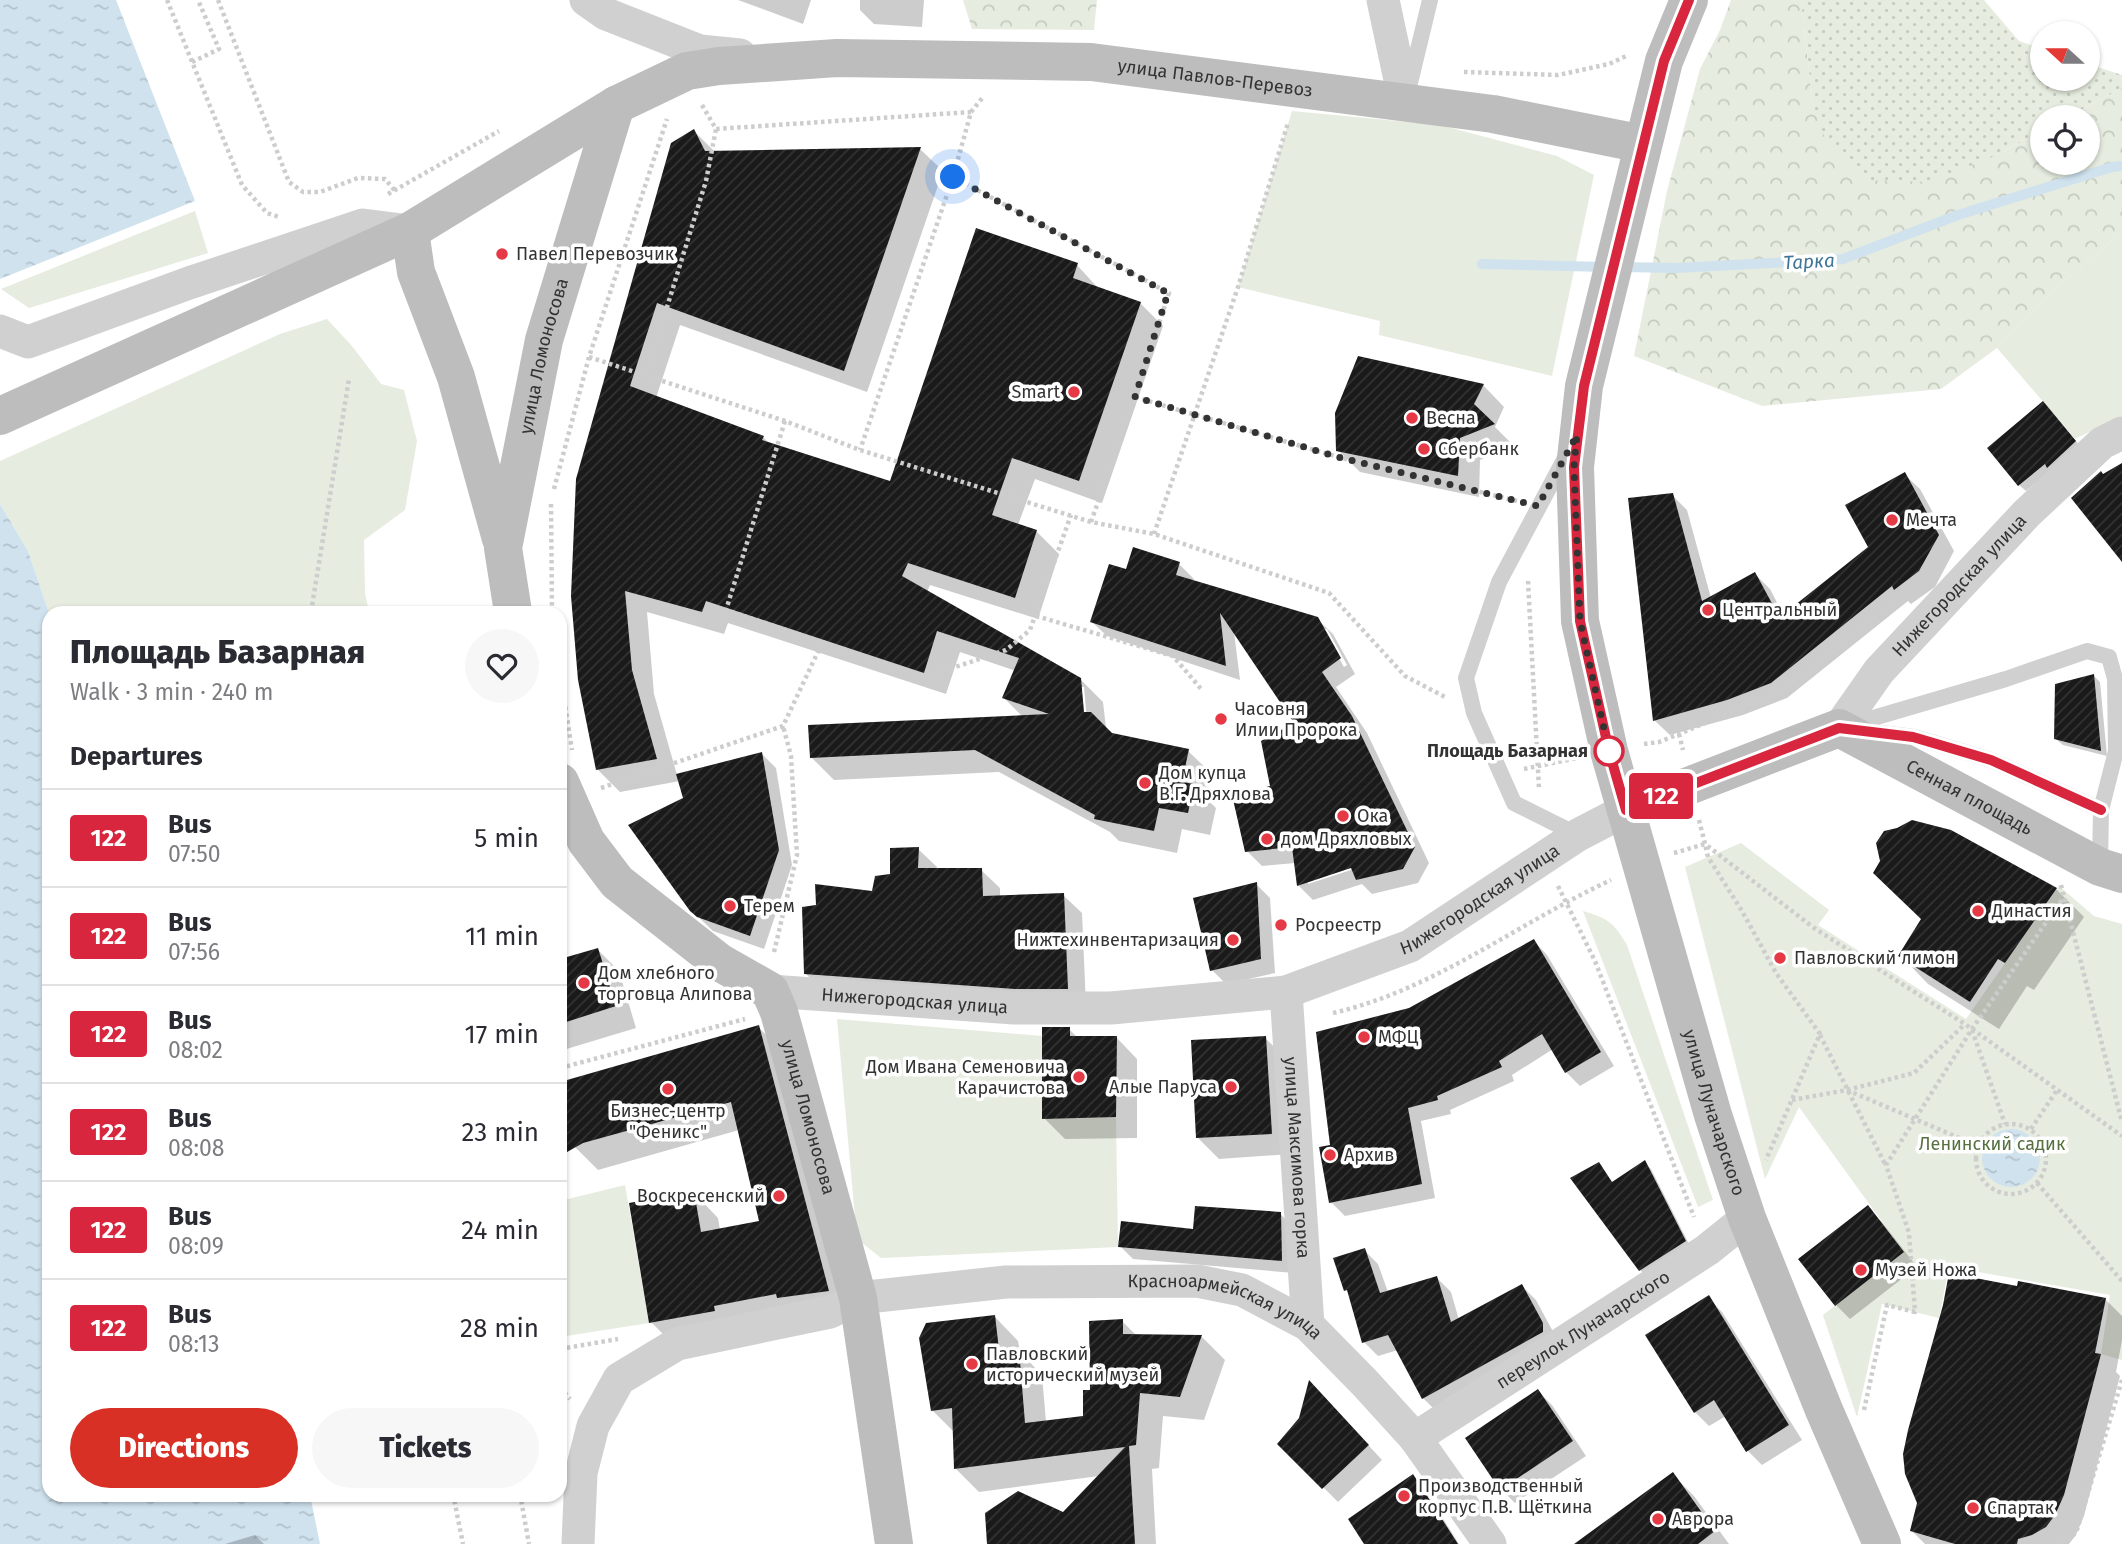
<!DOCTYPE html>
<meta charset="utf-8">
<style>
:root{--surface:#fff;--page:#f7f7f7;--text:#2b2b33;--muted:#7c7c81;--line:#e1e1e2;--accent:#d93025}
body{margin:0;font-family:"Fira Sans",sans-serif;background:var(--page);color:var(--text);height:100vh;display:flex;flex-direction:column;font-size:26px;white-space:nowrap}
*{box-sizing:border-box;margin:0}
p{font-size:23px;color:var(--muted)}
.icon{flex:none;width:38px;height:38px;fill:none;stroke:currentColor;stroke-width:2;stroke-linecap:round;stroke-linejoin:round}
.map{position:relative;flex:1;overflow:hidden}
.details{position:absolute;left:42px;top:606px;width:525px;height:896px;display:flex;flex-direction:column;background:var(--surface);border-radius:21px;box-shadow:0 2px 5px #0004}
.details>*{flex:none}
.badge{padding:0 14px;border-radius:5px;font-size:24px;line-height:46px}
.needle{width:46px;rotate:291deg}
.fabs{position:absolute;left:2030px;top:21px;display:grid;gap:14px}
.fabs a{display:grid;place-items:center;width:70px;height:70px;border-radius:50%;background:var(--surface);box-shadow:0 2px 5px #0004;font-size:35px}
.you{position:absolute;width:35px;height:35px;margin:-18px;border:5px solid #fff;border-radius:50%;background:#1a73e8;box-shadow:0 0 0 10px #1a73e833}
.map>.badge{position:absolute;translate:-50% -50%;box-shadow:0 0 0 4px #fff}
h2{padding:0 28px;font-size:26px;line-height:63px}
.round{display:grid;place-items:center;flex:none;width:74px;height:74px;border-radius:37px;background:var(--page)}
.overview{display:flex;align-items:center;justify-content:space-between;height:119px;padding:0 28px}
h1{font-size:33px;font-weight:800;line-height:52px}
.primary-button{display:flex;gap:14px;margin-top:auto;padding:14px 28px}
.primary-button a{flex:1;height:80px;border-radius:42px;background:var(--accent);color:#fff;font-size:28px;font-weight:800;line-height:80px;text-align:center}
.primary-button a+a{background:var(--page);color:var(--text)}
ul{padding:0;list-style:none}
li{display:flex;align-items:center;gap:21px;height:98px;padding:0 28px;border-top:2px solid var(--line)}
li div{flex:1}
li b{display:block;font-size:26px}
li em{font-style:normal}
li .badge{min-width:77px;font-weight:700;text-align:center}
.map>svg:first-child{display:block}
</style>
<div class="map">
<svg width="2122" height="1544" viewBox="0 0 2122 1544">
<defs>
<pattern id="forest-crowns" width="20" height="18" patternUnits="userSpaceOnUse" patternTransform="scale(1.75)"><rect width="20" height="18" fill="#e6ecdf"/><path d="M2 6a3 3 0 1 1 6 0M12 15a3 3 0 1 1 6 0" fill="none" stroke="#c6cbc0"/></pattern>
<pattern id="garden-dots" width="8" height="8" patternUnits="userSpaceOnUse" patternTransform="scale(1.75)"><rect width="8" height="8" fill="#e6ecdf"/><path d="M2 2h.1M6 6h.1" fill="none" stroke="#c6cbc0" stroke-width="1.8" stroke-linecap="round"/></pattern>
<pattern id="water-ripples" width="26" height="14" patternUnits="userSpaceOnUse" patternTransform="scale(1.75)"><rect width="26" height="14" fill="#cfe2ee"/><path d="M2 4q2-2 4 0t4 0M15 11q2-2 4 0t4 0" fill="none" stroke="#b2c2cd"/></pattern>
<pattern id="building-hatch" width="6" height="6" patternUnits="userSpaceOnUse" patternTransform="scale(1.75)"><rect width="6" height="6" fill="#1a1a1a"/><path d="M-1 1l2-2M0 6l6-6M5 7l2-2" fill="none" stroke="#333"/></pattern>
</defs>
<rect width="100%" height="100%" fill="#fff"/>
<path fill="#e6ecdf" d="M1292,111l148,14 117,31 37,19 -42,201 -173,-41 1,-14 -142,-34z
M195,211l13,42 -179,55 -28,-19z
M2122,233v183l-47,23 -78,-91 66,-66z
M327,319l25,27 29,38 23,6 13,51 -12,69 -41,30 1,53 4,19h-146l-5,-4 1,4 -170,1 -21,-62 -28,-47v-43l280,-127z
M1741,843l88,67 -11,15 148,94 93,-133 35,30 28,8v436l-21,-6 9,-59 -161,-28 -10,51 -57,-14 -25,113 -34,-102 81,-63 -105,-145 -34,72 -80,-312z
M1583,911c26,8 30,11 44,34l86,255 -15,7z
M837,1019l205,17v82l74,-1 2,130 -237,11 -24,-19z
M625,1185l24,138 -89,14v-136z"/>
<path fill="url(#forest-crowns)" d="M963,0h134l-3,30 -122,-1z
M1731,0h70l12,104 184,51 45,-25v33h46v-46h-21l55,-29v145l-59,49 -66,66 -56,41 -179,17 -128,-50 33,-165 33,-122 20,-39z"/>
<path fill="url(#garden-dots)" d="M1801,0h183l35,41 23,8v30h46v-15l34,11v13l-55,29h-25v13l-45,25 -68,27 -66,-2 -36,-36 -14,-40z"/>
<path fill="url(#water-ripples)" d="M0,0h116l79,201 -195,78z
M0,504l28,47 21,62v881l261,1 10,49h-320z
M1982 1158a29 29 0 1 1 58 0a29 29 0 1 1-58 0Z"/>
<path fill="#0003" fill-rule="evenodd" d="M738,0h73l-8,24z
M860,0h64l-2,27 -48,-3 -14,-14z
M694,131l21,21 205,-3 23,22 -76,221 -187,-67 -24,73 107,39 7,7 121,40 86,-254 100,35 22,24 41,14 23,23 -61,177 -67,-24 -17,46 18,6 23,23 -21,65 -108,-34 -3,7 153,87 23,23 3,26 6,7 76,16 23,22 -5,25 10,10 -6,27 -28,-6 -5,24 -58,-12 -9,-9 -111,-60 -165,8 -23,-23 212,-40 -19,-19 12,-27 -56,-19 -14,42 -218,-71 -4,11 -77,-22 7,82 23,81 85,-21 14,14 16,97 -28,84 -51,-18 -22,-21 -6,-111 -5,-18 -60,11 -23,-23 -24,-173zM1080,687h4l3,34h-3z
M1483,385l21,22 -9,20 19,19 -34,14 -1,37 -119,-25 -22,-22z
M2050,410l30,36 -54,45 -7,-6z
M1904,474l16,15 34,62 -19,36 -24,17 -3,-3 -121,97 -44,17 -73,20 -16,-15 18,-225 15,15 24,88 44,-24 15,15 15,29 86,-71z
M1179,564l15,15 -1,2 124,38 16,15 22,40 -19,13 31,46 62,130 -11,20 -46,11 -10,-10 -49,16 -15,-15 -3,-22 -33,3 -15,-15 49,-127 -62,-92 6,48 -133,-44 -15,-14 35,-50zM1323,629h4l20,36 -3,2zM1359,864l1,3 -52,17v-4z
M2094,676l6,6 7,74 -44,-11 -7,-6z
M918,849l19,18 -1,3h45l19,18v9l63,-2 19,18 4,93 -262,-14 -19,-19 69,-80z
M1256,884l14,14 5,75 -49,11 -14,-14z
M2056,889l28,28 -50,73 -7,-4 -28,43 -71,-45 -28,-29z
M1534,941l13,14 67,111 -34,20 -14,-14 -13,-23 -41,26 2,6 -64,29 1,4 -30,7 14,77 -90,18 -14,-14 1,-56 78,-136z
M598,950l21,21 17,57 -76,23v-90z
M758,1027l25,24 69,264 -176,32 -25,-25 43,-129 24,25 2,12 41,-7 -22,-93 -141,40 -25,-25 -13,-43v-18z
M1069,1029l9,9 38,-1 21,22v79l-72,1 -21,-21z
M1265,1038l22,21 5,95 -73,5 -21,-21z
M1645,1163l6,6 40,79 -44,28 -7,-6 -42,-105 15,18z
M1868,1208l14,14 35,45 -67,52 -14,-14z
M1280,1214l14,13v46l-161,-14 -13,-13z
M1364,1250l14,14 10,28 49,-14 14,14 8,28 63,-34 14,14 21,39 -120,73 -14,-14 -25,-48 -20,6 -14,-14 -14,-48 -4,-4z
M2019,1288l86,11 17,17v24l-6,32 4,4 -36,140 -8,19 -7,9h-144l-13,-13z
M1708,1298l14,14 80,128 -40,25 -15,-15 -21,-34 -17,10 -14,-14z
M995,1317l23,24 2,11 22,23 4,47 39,-5 7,-25 30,-71 15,15 65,1 23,23 -21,60 -41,-4 -4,52 -7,1 4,75h-167l74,-30 36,-38 -120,16 -23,-23 -2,-37 -22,-22z
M1538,1391l14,14 34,51 -71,47 -14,-14z
M1323,1396l59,64 -44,42 -58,-58z
M1673,1475l21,21 35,48h-152z
M1413,1476l9,9 37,59h-93z
M255,1535l9,9h-39z"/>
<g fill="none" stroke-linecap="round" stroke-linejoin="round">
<path stroke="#cfe2ee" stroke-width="10" d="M1482,264l123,3
M1620,267l56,1 167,-9 115,-44 154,-48 10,-1"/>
</g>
<path fill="url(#building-hatch)" d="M694,129l11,22 216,-4 -77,224 -187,-68 -27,83 134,50 -2,4 128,41 86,-253 102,35 -5,15 68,24 -62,179 -67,-23 -20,57 45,15 -22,68 -107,-35 -6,13 179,102 3,34h7l21,21 77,16 -7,33 12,2 -6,29 -29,-5 -5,23 -60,-12 1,-4 -120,-65 -165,8 -2,-33 241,-11 -47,-16 17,-40 -82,-27 -13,42 -218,-72 -4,11 -77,-21 7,79 25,89 -61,11 -18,-90 -7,-84 5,-117 95,-336z
M1358,356l126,28 -10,20 21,20 -35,14 -2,38 -122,-25 -1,-38z
M2043,401l33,40 -29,27 -2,-4 -27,22 -31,-38z
M2122,463v99l-51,-64 30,-27 2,3z
M1905,472l34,63 -20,36 -25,19 -2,-4 -121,97 -44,17 -74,21 -25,-223 45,-5 29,108 53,-29 26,48 14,-15 73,-58 -23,-42z
M1133,547l47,15 -4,13 142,42 23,41 -19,14 30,44 63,131 -12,22 -47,11 -5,-12 -54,18 -5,-39 -47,5 -13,-57 38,-9 -9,-45 33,-18 -74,-110 6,53 -136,-44 19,-58 17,5z
M2094,674l7,77 -47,-12 1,-55z
M762,752l17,98 -29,86 -53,-19 -7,-6 -62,-86 55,-27 -7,-24z
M1912,820l39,10 106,58 -52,75 -7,-4 -28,43 -72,-46 23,-37 -48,-46 7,-12 -4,-18 8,-12 13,-3z
M919,847l-1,21h64l1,28 81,-3 4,96h-53l-211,-15 -2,-67 14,-2 -1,-21 57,7 3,-15 15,-2v-26z
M1257,882l4,77 -51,12 -17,-73z
M1534,939l67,113 -36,21 -23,-39 -43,27 3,6 -65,29 1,4 -30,8 14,76 -93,19 -10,-56 11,-2 -14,-113 93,-24z
M598,948l18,58 -56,18v-65z
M759,1025l70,266 -52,7 -1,-4 -62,12 1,5 -66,12 -20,-120 65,-12 7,41 58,-11 -28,-119 -148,41 -23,13v-74z
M1042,1027h28v9h47l-1,81 -74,2z
M1266,1036l6,98 -76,4 -5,-98z
M1645,1160l41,81 -47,30 -69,-93 29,-16 13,20z
M1868,1205l36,47 -69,54 -37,-47z
M1195,1206l86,6 1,49 -164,-14 3,-26 72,8z
M1365,1248l15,45 57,-17 14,46 71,-38 21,39v9l-121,67 -34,-64 -26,8 -15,-53 -3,1 -11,-33z
M1949,1273l68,13 1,-5 88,17 -11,55 6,1 -37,141 -9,20 -9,12 -14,8 -14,4 -1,5h-62l-45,-13 7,-28 -12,-29 -2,-20 5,-24 35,-125z
M1709,1295l80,130 -43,27 -32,-52 -20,13 -49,-78z
M995,1315l4,35 20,-1 6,74 58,-7v-26h7l-1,-69 34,-2v15l79,1 -22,62 -40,-4 -4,52 -7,1 6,98h-148l-2,-31 33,-22 45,21 62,-65 -171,22 -2,-61 -21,3 -12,-73 7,-15z
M1309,1380l60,65 -47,44 -45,-45 22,-26z
M1538,1389l35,52 -73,49 -35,-52z
M1673,1472l42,59 -17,13h-124z
M1413,1474l45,70h-94l-16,-25z"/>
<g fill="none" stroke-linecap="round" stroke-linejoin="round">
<path stroke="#cdcdcd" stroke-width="4.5" stroke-dasharray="3.5 3.5" stroke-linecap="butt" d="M167,0l75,185 25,28 12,4
M218,0l71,182 14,10h17l38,-14 27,1 11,13
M192,62l27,-13 -21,-49
M1464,72l94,3 51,-11 19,-9
M702,105l14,24 255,-17 -18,65 -93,273
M971,112l12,-15
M953,177l216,116 -34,104
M388,194l111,-63
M589,357l196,64 75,29 231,72 63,12 175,59 76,83 42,22
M646,375l60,-194 10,-52
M785,421l-59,189 200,67 80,-27 24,-20 41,-115
M554,489l35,-132 78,-238
M551,504l1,108
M1091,522l44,-125 203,60 179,44
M1154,534l84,-247 50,-164
M1528,581l11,208
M311,612l38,-233
M1036,616l137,40 29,34
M560,672l12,78
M1679,734l4,16
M1644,744l15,-2 20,-8 95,-40 41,-26 32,-31 48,-34
M1524,769l53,-11
M601,788l182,-62 40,-85
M1699,820l6,24 109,84 151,96 157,112
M1674,853l31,-9 3,13 34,54 34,62 44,61 -54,126
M2061,885l61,237
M1558,886l37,75 99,256
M774,952l23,-97 -6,-99 -8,-30
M1333,1013c101,-23 185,-90 278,-133
M1972,1030l33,94
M1820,1035l65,129
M560,1068l185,-49
M1847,1090l131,56
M1792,1100l55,-10 67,-17 51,-49
M1976 1159a35 35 0 1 1 70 0a35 35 0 1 1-70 0Z
M2031,1129l26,-39
M2037,1183l85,98
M560,1349l58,-10
M560,1387l10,12
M1864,1410l23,-105 28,7 -6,-79 -23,-68 86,-136 91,-131
M453,1494l10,50
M520,1494l9,50
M2061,1544l15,-11 46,-153"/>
<path stroke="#d0d0d0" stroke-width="16" d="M1409,87l21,-87
M1566,456l-67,126 -33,96 8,35 40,90 64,32
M1846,726l160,-47 81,-28 22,6 6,22 1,72 -15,59 -1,54
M1873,732l41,5 77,23 110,50"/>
<g stroke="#d0d0d0" stroke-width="33">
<path d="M586,0l20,14 94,37 40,4"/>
<path d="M1383,0l22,103"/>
<path d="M0,331l28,11 161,-59 174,-58 47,6"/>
<path id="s1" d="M1839,728l40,-57 148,-158 75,-70 20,-10"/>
<path id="s2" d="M770,991l244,17h97l175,-16 124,-46 168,-111 48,-25"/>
<path id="s3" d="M1286,992l22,333"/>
<path id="s4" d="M1415,1438l292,-188 40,-32"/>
<path id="s5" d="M578,1544l3,-71 12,-47 26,-47 58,-35 153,-32 28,-14 148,-16 191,-1 45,9 66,35 57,58 50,55 75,106"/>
</g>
<g stroke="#bdbdbd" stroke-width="38">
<path id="s6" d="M1689,0l-25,61 -80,325 -9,81 5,154 29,130 104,364 34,103 77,192 58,134"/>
<path d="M410,231l6,41 40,105 45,162"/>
<path id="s7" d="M0,416l410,-185 206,-126 71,-34 32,-5 118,-8 254,4 402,52 150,30"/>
<path id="s8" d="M513,612l-10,-64 41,-208 72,-235"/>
<path id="s9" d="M560,782l26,59 31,41 102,80 51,29 9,21 79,286 36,246"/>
<path id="s10" d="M1626,810l213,-82 261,139 22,7"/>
</g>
</g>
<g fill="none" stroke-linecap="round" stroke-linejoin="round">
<defs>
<path id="line" d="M1689,0l-25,61 -80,325 -10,81 6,154 29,130 17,59 213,-82 74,9 78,23 110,50"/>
</defs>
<use href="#line" stroke="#fff" stroke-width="16"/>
<use href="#line" stroke="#d7263d" stroke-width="10"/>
<path stroke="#333" stroke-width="7" stroke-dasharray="0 12.6" d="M953,177l215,116 -33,104 203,60 200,49 39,-71 -3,32 6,154 29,130"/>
</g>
<g fill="#e63946" stroke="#fff" stroke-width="2.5">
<circle cx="502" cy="254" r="7"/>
<circle cx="1074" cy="392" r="7"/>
<circle cx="1412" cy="418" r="7"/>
<circle cx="1424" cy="449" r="7"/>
<circle cx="1892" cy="520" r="7"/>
<circle cx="1708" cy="610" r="7"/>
<circle cx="1221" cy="719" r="7"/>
<circle cx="1145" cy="783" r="7"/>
<circle cx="1343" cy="816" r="7"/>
<circle cx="1267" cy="839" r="7"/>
<circle cx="730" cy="906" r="7"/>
<circle cx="1978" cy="911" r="7"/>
<circle cx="1281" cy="925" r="7"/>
<circle cx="1233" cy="940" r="7"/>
<circle cx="1780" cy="958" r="7"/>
<circle cx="584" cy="983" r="7"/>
<circle cx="1364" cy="1037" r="7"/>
<circle cx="1079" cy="1077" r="7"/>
<circle cx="1231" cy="1087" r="7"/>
<circle cx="668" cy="1089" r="7"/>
<circle cx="1330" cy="1155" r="7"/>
<circle cx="779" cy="1196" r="7"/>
<circle cx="1861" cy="1270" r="7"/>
<circle cx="972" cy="1364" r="7"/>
<circle cx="1404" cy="1496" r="7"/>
<circle cx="1973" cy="1508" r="7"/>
<circle cx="1658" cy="1519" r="7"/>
</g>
<circle fill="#fff" stroke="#d7263d" stroke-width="3.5" cx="1609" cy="751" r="14"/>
<g text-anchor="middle" stroke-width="7" stroke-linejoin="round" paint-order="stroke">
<g font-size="18" fill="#333" stroke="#fff">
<text dy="6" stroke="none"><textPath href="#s7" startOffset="1300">улица Павлов-Перевоз</textPath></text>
<text dy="6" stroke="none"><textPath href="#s8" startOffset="261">улица Ломоносова</textPath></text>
<text dy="6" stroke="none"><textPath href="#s1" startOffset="187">Нижегородская улица</textPath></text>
<text dy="6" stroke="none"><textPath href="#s10" startOffset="376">Сенная площадь</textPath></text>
<text dy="6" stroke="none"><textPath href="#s2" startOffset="733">Нижегородская улица</textPath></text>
<text dy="6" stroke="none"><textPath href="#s2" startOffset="145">Нижегородская улица</textPath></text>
<text dy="6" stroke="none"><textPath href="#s6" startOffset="1146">улица Луначарского</textPath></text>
<text dy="6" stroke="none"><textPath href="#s9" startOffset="436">улица Ломоносова</textPath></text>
<text dy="6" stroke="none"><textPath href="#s3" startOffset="166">улица Максимова горка</textPath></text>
<text dy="6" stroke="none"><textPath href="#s5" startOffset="802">Красноармейская улица</textPath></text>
<text dy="6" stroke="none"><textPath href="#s4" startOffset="200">переулок Луначарского</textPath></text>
</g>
<g font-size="18" fill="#333" stroke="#fff" text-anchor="start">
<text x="516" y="260">Павел Перевозчик</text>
<text x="1060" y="398" text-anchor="end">Smart</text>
<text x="1426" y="424">Весна</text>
<text x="1438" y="455">Сбербанк</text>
<text x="1906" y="526">Мечта</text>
<text x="1722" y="616">Центральный</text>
<text x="1235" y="715">Часовня<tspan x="1235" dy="21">Илии Пророка</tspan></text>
<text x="1159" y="779">Дом купца<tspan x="1159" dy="21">В.Г. Дряхлова</tspan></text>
<text x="1357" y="822">Ока</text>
<text x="1281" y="845">дом Дряхловых</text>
<text x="744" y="912">Терем</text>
<text x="1992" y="917">Династия</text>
<text x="1295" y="931">Росреестр</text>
<text x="1219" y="946" text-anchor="end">Нижтехинвентаризация</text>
<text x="1794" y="964">Павловский лимон</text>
<text x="598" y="979">Дом хлебного<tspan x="598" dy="21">торговца Алипова</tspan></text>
<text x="1378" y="1043">МФЦ</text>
<text x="1065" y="1073" text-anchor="end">Дом Ивана Семеновича<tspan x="1065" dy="21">Карачистова</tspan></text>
<text x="1217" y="1093" text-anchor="end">Алые Паруса</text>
<text x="668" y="1117" text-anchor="middle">Бизнес-центр<tspan x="668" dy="21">"Феникс"</tspan></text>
<text x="1344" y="1161">Архив</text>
<text x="765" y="1202" text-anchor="end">Воскресенский</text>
<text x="1875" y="1276">Музей Ножа</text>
<text x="986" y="1360">Павловский<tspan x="986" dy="21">исторический музей</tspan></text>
<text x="1418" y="1492">Производственный<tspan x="1418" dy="21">корпус П.В. Щёткина</tspan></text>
<text x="1987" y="1514">Спартак</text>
<text x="1672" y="1525">Аврора</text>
</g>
<g font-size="18" font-weight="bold" fill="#333" stroke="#fff" text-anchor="end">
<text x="1588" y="757">Площадь Базарная</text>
</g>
<g font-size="18" fill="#56703f" stroke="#fff">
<text x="1992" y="1150">Ленинский садик</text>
</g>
<g font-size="19" font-style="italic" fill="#3f7597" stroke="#fff">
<text transform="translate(1809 261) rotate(-3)" y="7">Тарка</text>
</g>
</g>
</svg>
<div class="fabs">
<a><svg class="needle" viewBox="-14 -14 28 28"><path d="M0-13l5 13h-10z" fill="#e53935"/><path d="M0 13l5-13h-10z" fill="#7c7c81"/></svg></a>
<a><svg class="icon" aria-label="locate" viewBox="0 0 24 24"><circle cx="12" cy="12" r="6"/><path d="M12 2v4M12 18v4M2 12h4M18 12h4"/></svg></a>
</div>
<div class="you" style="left:953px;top:177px"></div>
<b class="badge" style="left:1661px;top:796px;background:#d7263d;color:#fff">122</b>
<section class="details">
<div class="overview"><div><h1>Площадь Базарная</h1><p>Walk · 3 min · 240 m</p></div><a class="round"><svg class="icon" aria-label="heart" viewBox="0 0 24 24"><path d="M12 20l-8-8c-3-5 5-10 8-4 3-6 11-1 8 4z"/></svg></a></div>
<h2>Departures</h2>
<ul>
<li><span class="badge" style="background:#d7263d;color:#fff">122</span><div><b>Bus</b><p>07:50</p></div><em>5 min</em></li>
<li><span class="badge" style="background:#d7263d;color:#fff">122</span><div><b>Bus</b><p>07:56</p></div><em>11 min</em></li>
<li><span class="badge" style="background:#d7263d;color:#fff">122</span><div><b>Bus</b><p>08:02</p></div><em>17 min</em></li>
<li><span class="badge" style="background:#d7263d;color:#fff">122</span><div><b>Bus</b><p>08:08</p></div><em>23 min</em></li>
<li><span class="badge" style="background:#d7263d;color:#fff">122</span><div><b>Bus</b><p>08:09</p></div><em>24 min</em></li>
<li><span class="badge" style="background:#d7263d;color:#fff">122</span><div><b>Bus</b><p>08:13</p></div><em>28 min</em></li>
</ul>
<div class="primary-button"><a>Directions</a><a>Tickets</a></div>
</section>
</div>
